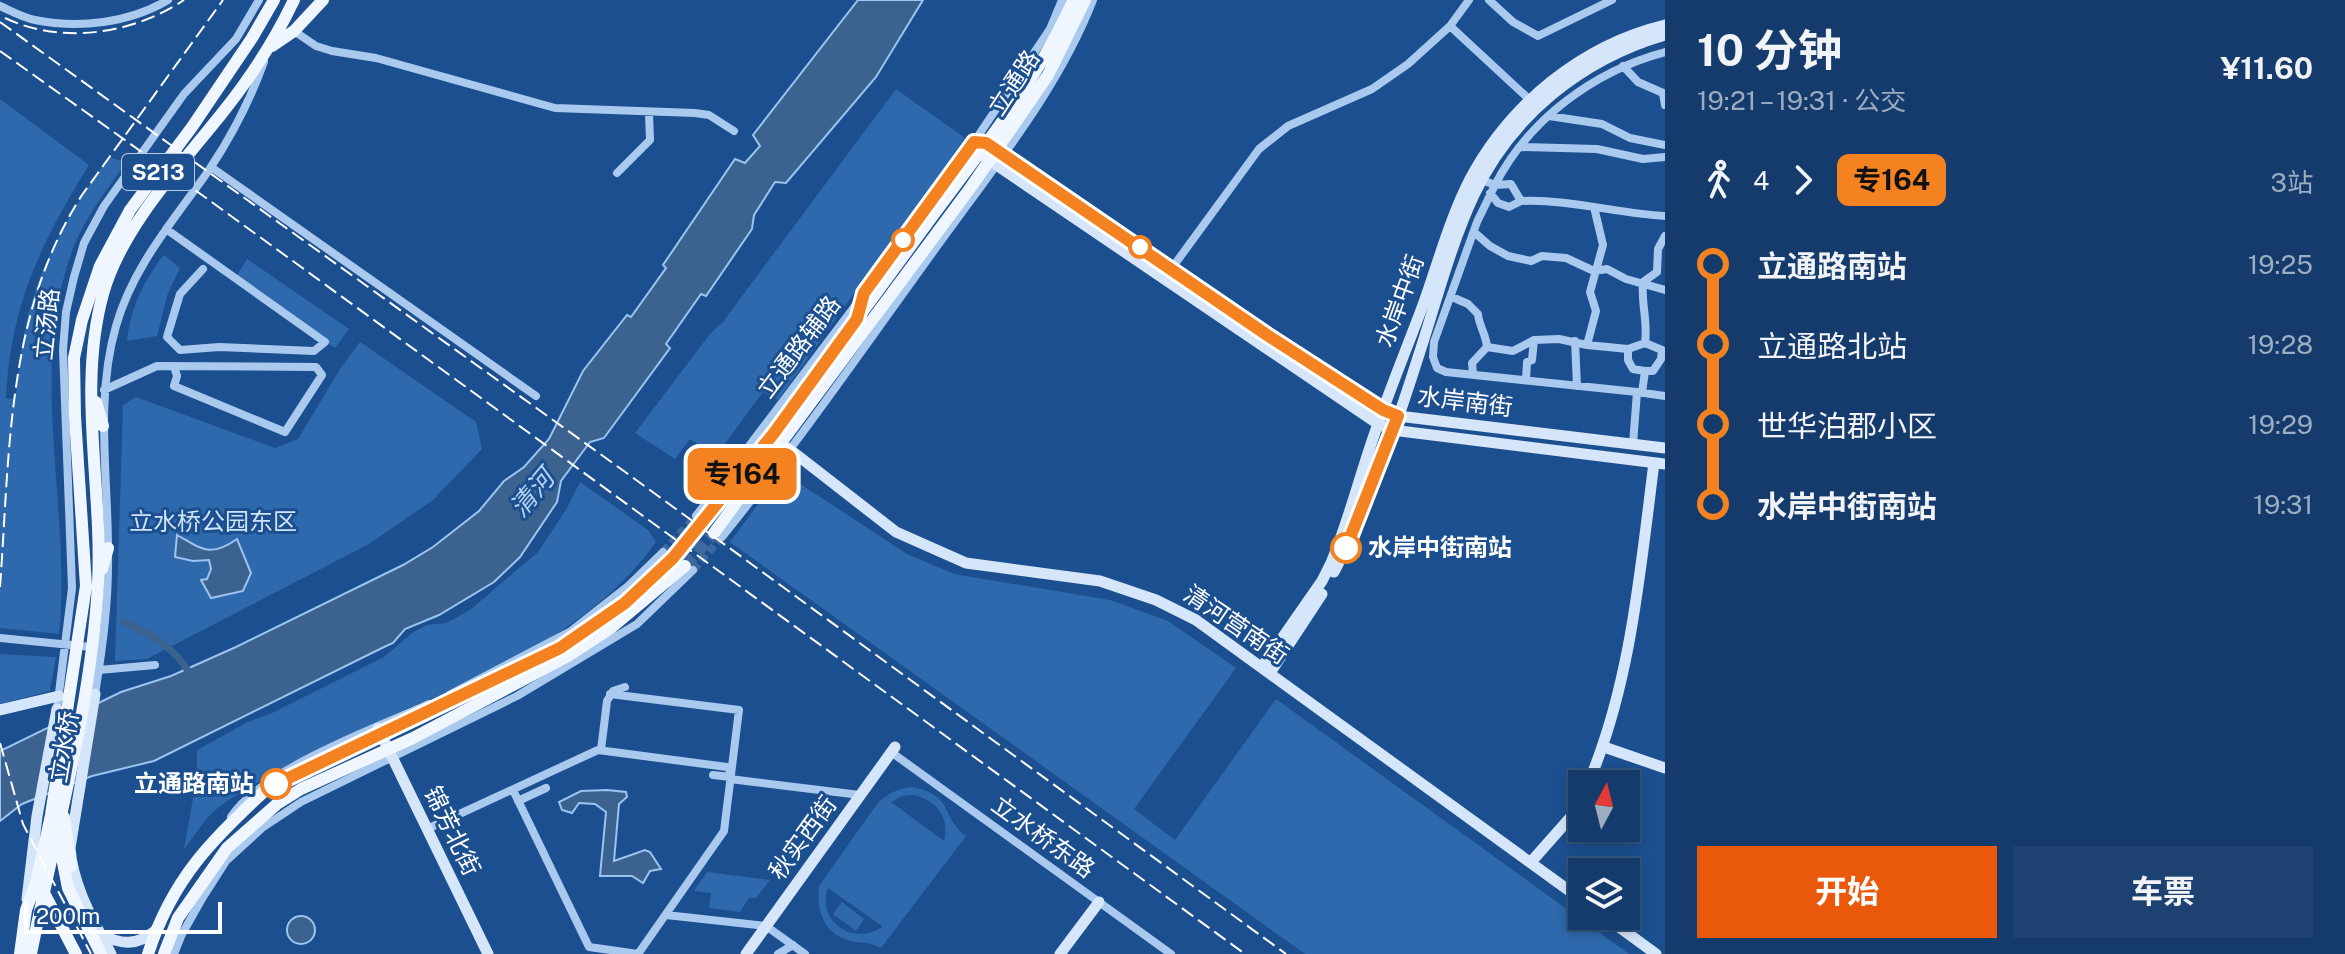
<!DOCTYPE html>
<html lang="zh">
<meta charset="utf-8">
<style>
:root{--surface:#143b6b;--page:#1d4271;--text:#f1f3f6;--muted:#9dadc1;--line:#33557e;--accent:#ea580c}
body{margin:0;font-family:"Public Sans","Noto Sans SC",sans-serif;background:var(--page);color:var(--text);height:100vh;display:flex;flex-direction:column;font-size:30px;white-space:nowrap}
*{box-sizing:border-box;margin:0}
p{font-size:26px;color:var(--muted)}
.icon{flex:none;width:44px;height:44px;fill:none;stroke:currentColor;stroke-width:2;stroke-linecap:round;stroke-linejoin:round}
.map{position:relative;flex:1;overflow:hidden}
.drawer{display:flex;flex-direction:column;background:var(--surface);width:680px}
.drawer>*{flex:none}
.badge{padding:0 16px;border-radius:12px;font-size:28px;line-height:52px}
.needle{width:52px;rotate:7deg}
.fabs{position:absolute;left:1568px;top:770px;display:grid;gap:16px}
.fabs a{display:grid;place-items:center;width:72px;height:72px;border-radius:0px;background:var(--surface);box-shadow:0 4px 12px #0003,0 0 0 2px var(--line);font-size:40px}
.scale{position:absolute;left:24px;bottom:20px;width:198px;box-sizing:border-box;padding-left:8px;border:4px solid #fff;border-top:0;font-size:22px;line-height:28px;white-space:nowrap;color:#fff;-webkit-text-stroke:6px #1b4f8f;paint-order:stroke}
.map>.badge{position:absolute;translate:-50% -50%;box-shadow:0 0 0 4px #fff}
.legs{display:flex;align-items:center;gap:12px;height:88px;padding:0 32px;font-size:26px}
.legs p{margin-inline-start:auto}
.overview{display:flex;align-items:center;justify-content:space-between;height:136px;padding:0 32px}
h1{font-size:44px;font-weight:700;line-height:60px}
.cta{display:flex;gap:16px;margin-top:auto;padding:16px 32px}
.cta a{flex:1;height:92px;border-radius:0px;background:var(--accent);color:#fff;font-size:32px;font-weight:700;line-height:92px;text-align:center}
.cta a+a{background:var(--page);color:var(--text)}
ul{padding:0 32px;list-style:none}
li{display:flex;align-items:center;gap:28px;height:80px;font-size:30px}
li i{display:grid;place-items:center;width:12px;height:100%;margin:0 10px;background:currentColor}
li i::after{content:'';width:20px;height:20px;margin:-10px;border:6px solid;border-radius:50%;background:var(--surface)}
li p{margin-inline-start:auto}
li:first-child i{background:linear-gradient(#0000 50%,currentColor 0)}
li:last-child i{background:linear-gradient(currentColor 50%,#0000 0)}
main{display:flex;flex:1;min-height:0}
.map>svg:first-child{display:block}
</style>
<main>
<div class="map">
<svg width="1665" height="954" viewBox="0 0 1665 954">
<rect width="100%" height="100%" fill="#1b4f8f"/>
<path fill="#2e69ad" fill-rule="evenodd" d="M896,89l69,49 -187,262 -15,-8 -47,64 -26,-17 -15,20 -40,-26 75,-99 12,-11z
M0,99l89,66c-48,77 -79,142 -83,234l9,-1c4,-24 6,-49 11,-74 14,-62 46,-116 83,-167l17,5c-18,27 -40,54 -52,84 -48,123 -2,260 -15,388l-59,-6z
M164,255l16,13 -12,25 -11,43 -30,5c3,-31 17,-62 37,-86z
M247,259l102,70 -14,19 -98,-73z
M360,342l116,80 6,27 -49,51 -64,44 -222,115 -32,2 8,-256 13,-8 139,51 23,-9 42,-70z
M782,472l125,82 47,20 156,26 58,21 68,47 -102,141 41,31 101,-141 353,255h-324l-575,-412z
M580,482l68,48 8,12c-50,70 -127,112 -204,148 -16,8 -34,13 -51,21 -27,12 -53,28 -81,42 -34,16 -70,30 -101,54 -14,10 -24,29 -35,42l13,-73v-26l51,-28 24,-9 112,-56 28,-24 15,-8 19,-2 24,-13 68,-58 29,-44z
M0,654l56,3 -6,34 -50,13z
M912,787c43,8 28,30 54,49l-85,112c-13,-7 -17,-4 -30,-7 -27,-7 -35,-30 -32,-55l58,-82c11,-11 20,-15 35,-17zM914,795c23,6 36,22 30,46l-53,-39 11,-6zM828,888l54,38v1c-29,20 -66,-7 -54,-39z
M707,872l63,8 -14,18h-7l-9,14 -31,-4 2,-15 -17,-2z
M842,902l22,17 -8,12 -23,-17z"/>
<path fill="#3c6290" stroke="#9cc4f0" stroke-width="2" d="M858,0h65l-47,77 -90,106 -11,-1 -21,33 -2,14 -46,67 -5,-2 -35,50 4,4 -66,90 -14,4 -29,39 -4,21 -37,55 -26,25 -55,33 -34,14 -12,14 -9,4 -230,114 -62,15 -70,28 -22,17v-70l121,-59 50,-16 65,-29 167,-82 30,-18 46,-36 25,-30 20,-14 25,-28 34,-68 44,-56 4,2 35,-49 -3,-3 72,-106 10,4 15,-17 -7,-11z
M177,535c25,14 33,23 60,4l14,34 -8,18 -32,7 -10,-18 6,-1 4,-10 -2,-9 -16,1 -18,-4z
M607,790l19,2 1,5 -8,7 -5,57 31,-11 5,2 11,17 -11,2 -7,12 -11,-7h-32l6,-64 -11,-8 -16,-1 -7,10 -10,-3 -3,-8 22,-11z
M287 930a14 14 0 1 1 28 0a14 14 0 1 1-28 0Z"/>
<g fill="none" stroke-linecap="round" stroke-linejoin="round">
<path stroke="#3c6290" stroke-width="7" d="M124,622c28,12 54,28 68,56"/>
<path stroke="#3d69a0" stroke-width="8" stroke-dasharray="8 4" stroke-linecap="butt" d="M663,552l33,-36
M693,570l29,-33"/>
<path stroke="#3d69a0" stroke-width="12" stroke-dasharray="12 6" stroke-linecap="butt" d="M673,558l30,-34
M685,566l29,-33"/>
<path stroke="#a9c9ee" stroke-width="8" d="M1489,0l24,22 25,14 74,-36
M0,6c11,5 23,12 35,14 44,9 94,3 133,-20
M1450,26l81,75
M294,31l22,15 16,5 44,7 179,50 140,5 14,2 25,16
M1665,52c-71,19 -136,67 -170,133l16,-1 10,17c48,-2 95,12 144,15
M1623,66l15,16 25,11 2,12
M1549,116l53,8 28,14 35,7
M1520,147l77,2 46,10 22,-2
M211,167l325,229
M617,173l33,-33 -1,-27
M1482,180l13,5 -18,37 -43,120 -1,15 4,11 9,4 191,20
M1490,193l8,10 11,4 12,-6
M166,229l159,113 -11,9 -95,-4 -39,3 -13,-13 13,-43 23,-25
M1474,232l16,14 18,10 23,5 11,-5 24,2 28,13 13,-2 19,10 39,11
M1172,268l87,-119 29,-23 84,-37 36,-25 42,-38 19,-26
M1452,297l16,7 10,10c1,12 8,20 9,33l-15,16 1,11
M1575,341l2,45
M1645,343l-17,6v11l5,9 12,2
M1587,345l9,-34 -6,-19 13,-47 -9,-38
M1487,347l26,4 21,-11 25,-1 28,6 41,4
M1526,380l1,-18 5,-2 2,-20
M104,390l53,-24 159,1 6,8 -37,57 -111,-46 3,-10 -3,-10
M1642,393l3,-22h8l8,-12 1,-9 -17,-7c3,-22 -4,-39 -2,-61l14,-10 1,-23 7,-13
M1633,444l4,-52 28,4
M696,516l156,-206 122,-168 76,-113 12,-29
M722,537c76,-94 145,-194 216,-292 56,-78 120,-155 155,-245
M0,638l91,9
M99,670l56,-5
M95,694c8,-49 14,-95 13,-145 0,-74 -13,-150 8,-223 17,-60 58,-106 93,-156 22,-33 42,-72 55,-108
M449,695l122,-64 56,-44 36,-35
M57,709l15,-121 -9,-238 3,-38 8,-35 10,-34 20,-37 80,-112 52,-55 23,-39
M601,750l6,-49 6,-10 12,-4
M891,752l280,202
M713,775l18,2
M730,779l130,16
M513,790l76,157 49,7 86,-123 15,-121 -129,-16
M518,801l28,-13
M231,817c31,-48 145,-89 198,-113
M427,829l171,-79 129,17 4,5
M666,915l100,11 39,28
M174,954l8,-20 21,-37 23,-36 36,-33 39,-26 216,-106 120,-72 56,-54
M778,954l15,-9"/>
<path stroke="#d6e6fa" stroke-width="11" d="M974,142l5,11 10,7 389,264 14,6 273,34
M989,146c132,88 261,179 394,264l15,6 267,32
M788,448l108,84 70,31 134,18 56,19 40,20 386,280
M1334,572c37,-71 64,-151 88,-227 16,-50 30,-103 52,-150 37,-79 108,-136 191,-160
M1262,667l60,-86 9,-18c19,-45 30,-93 47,-139 14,-40 30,-79 45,-119 15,-42 27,-87 47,-126 40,-75 112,-134 195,-154
M1270,673l52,-79
M95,694l-25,154c3,39 23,72 41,106
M0,710l59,-14
M378,728l110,226
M1604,747l61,21
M1588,784c43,-101 52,-213 66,-321
M1531,862l46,-52 5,-12
M27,899l10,-83 20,-107
M1604,916l52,38
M100,934c21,11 37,12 55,-3
M746,954l149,-207
M1060,954l39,-52"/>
<path stroke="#f0f6ff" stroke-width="12" d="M272,46l22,-15 29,-31
M96,402l7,24
M703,524c78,-101 153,-203 228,-306 51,-69 108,-139 142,-218
M714,533l257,-346 77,-112 37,-75
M102,569l6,-21
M64,817l7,49
M59,842l9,46 33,66
M43,891l33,63
M20,954l6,-44 10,-27 15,-68 35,-229 -11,-169 -1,-59 8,-38 18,-54 30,-56 62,-83 60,-89 22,-38
M31,954c24,-122 60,-245 67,-370 5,-96 -21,-196 5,-290 18,-66 78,-129 120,-182 28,-35 52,-72 71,-112
M148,954c24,-75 64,-115 122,-168l290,-138 65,-45 48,-45
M164,954l14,-36 49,-70 50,-44 24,-15 112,-51 155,-82 43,-28 74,-62"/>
<path stroke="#fff" stroke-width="2" stroke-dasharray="14 6" stroke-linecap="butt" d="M5,18c57,27 128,16 179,-18
M0,22l628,452 658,480
M0,51l209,149 1036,754
M0,587c10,-135 6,-273 82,-392l141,-195
M0,743l23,81 68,130"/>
</g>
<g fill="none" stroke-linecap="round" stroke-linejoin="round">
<defs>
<path id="line-1" d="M276,784l284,-136 65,-45 48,-45 101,-125 83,-114 7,-26 110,-151 12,1 281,192 116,75 15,6 -52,132"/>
</defs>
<use href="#line-1" stroke="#fff" stroke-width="18"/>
<use href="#line-1" stroke="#f58220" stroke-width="12"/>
</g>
<g fill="#fff" stroke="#f58220" stroke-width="4">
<circle cx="903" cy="240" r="10"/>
<circle cx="1140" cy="247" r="10"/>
<circle cx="1346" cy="548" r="14"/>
<circle cx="276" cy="784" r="14"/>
</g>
<g text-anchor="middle" stroke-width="6" stroke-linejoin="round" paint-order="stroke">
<rect fill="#1b4f8f" stroke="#bbcadd" stroke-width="2" x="122" y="154" width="72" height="36" rx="6"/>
<g font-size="22" font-weight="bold" fill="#fff">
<text x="158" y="180">S213</text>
</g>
<g font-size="24" fill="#fff" stroke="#1b4f8f">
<text transform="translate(1014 83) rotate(-57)" y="8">立通路</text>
<text transform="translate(1400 301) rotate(-70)" y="8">水岸中街</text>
<text transform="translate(47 324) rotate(-84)" y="8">立汤路</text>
<text transform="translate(799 347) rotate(-53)" y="8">立通路辅路</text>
<text transform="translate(1465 402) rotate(7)" y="8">水岸南街</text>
<text transform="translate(1236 625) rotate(34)" y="8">清河营南街</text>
<text transform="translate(64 747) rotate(-80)" y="8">立水桥</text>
<text transform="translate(452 831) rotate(64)" y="8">锦芳北街</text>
<text transform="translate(1043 837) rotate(36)" y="8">立水桥东路</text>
<text transform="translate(803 838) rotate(-54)" y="8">秋实西街</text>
</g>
<g font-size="24" fill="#cfe3fa" stroke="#1b4f8f">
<text x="213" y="530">立水桥公园东区</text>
</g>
<g font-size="24" font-weight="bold" fill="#fff" stroke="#1b4f8f" text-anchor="start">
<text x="1368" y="556">水岸中街南站</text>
<text x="254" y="792" text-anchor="end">立通路南站</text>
</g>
<g font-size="26" font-style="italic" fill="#b5d3f5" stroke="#1b4f8f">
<text transform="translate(532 493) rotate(-50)" y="9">清河</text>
</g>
</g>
</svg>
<div class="fabs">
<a><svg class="needle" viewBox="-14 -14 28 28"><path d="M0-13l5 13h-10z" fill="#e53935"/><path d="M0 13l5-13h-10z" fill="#9dadc1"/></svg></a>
<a><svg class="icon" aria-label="layers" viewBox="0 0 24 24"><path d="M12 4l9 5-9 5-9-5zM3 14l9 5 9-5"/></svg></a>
</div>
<div class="scale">200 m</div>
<b class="badge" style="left:742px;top:474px;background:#f58220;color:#111">专164</b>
</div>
<section class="drawer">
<div class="overview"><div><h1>10 分钟</h1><p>19:21 – 19:31 · 公交</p></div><b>¥11.60</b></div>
<div class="legs"><svg class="icon" aria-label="walk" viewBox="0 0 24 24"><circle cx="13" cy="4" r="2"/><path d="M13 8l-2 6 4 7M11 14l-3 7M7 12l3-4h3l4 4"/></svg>4<svg class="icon" aria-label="forward" viewBox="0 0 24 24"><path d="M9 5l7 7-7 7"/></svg><b class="badge" style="background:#f58220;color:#111">专164</b><p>3站</p></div>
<ul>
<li><i style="color:#f58220"></i><b>立通路南站</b><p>19:25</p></li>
<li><i style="color:#f58220"></i><span>立通路北站</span><p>19:28</p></li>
<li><i style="color:#f58220"></i><span>世华泊郡小区</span><p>19:29</p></li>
<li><i style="color:#f58220"></i><b>水岸中街南站</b><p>19:31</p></li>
</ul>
<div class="cta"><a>开始</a><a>车票</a></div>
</section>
</main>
